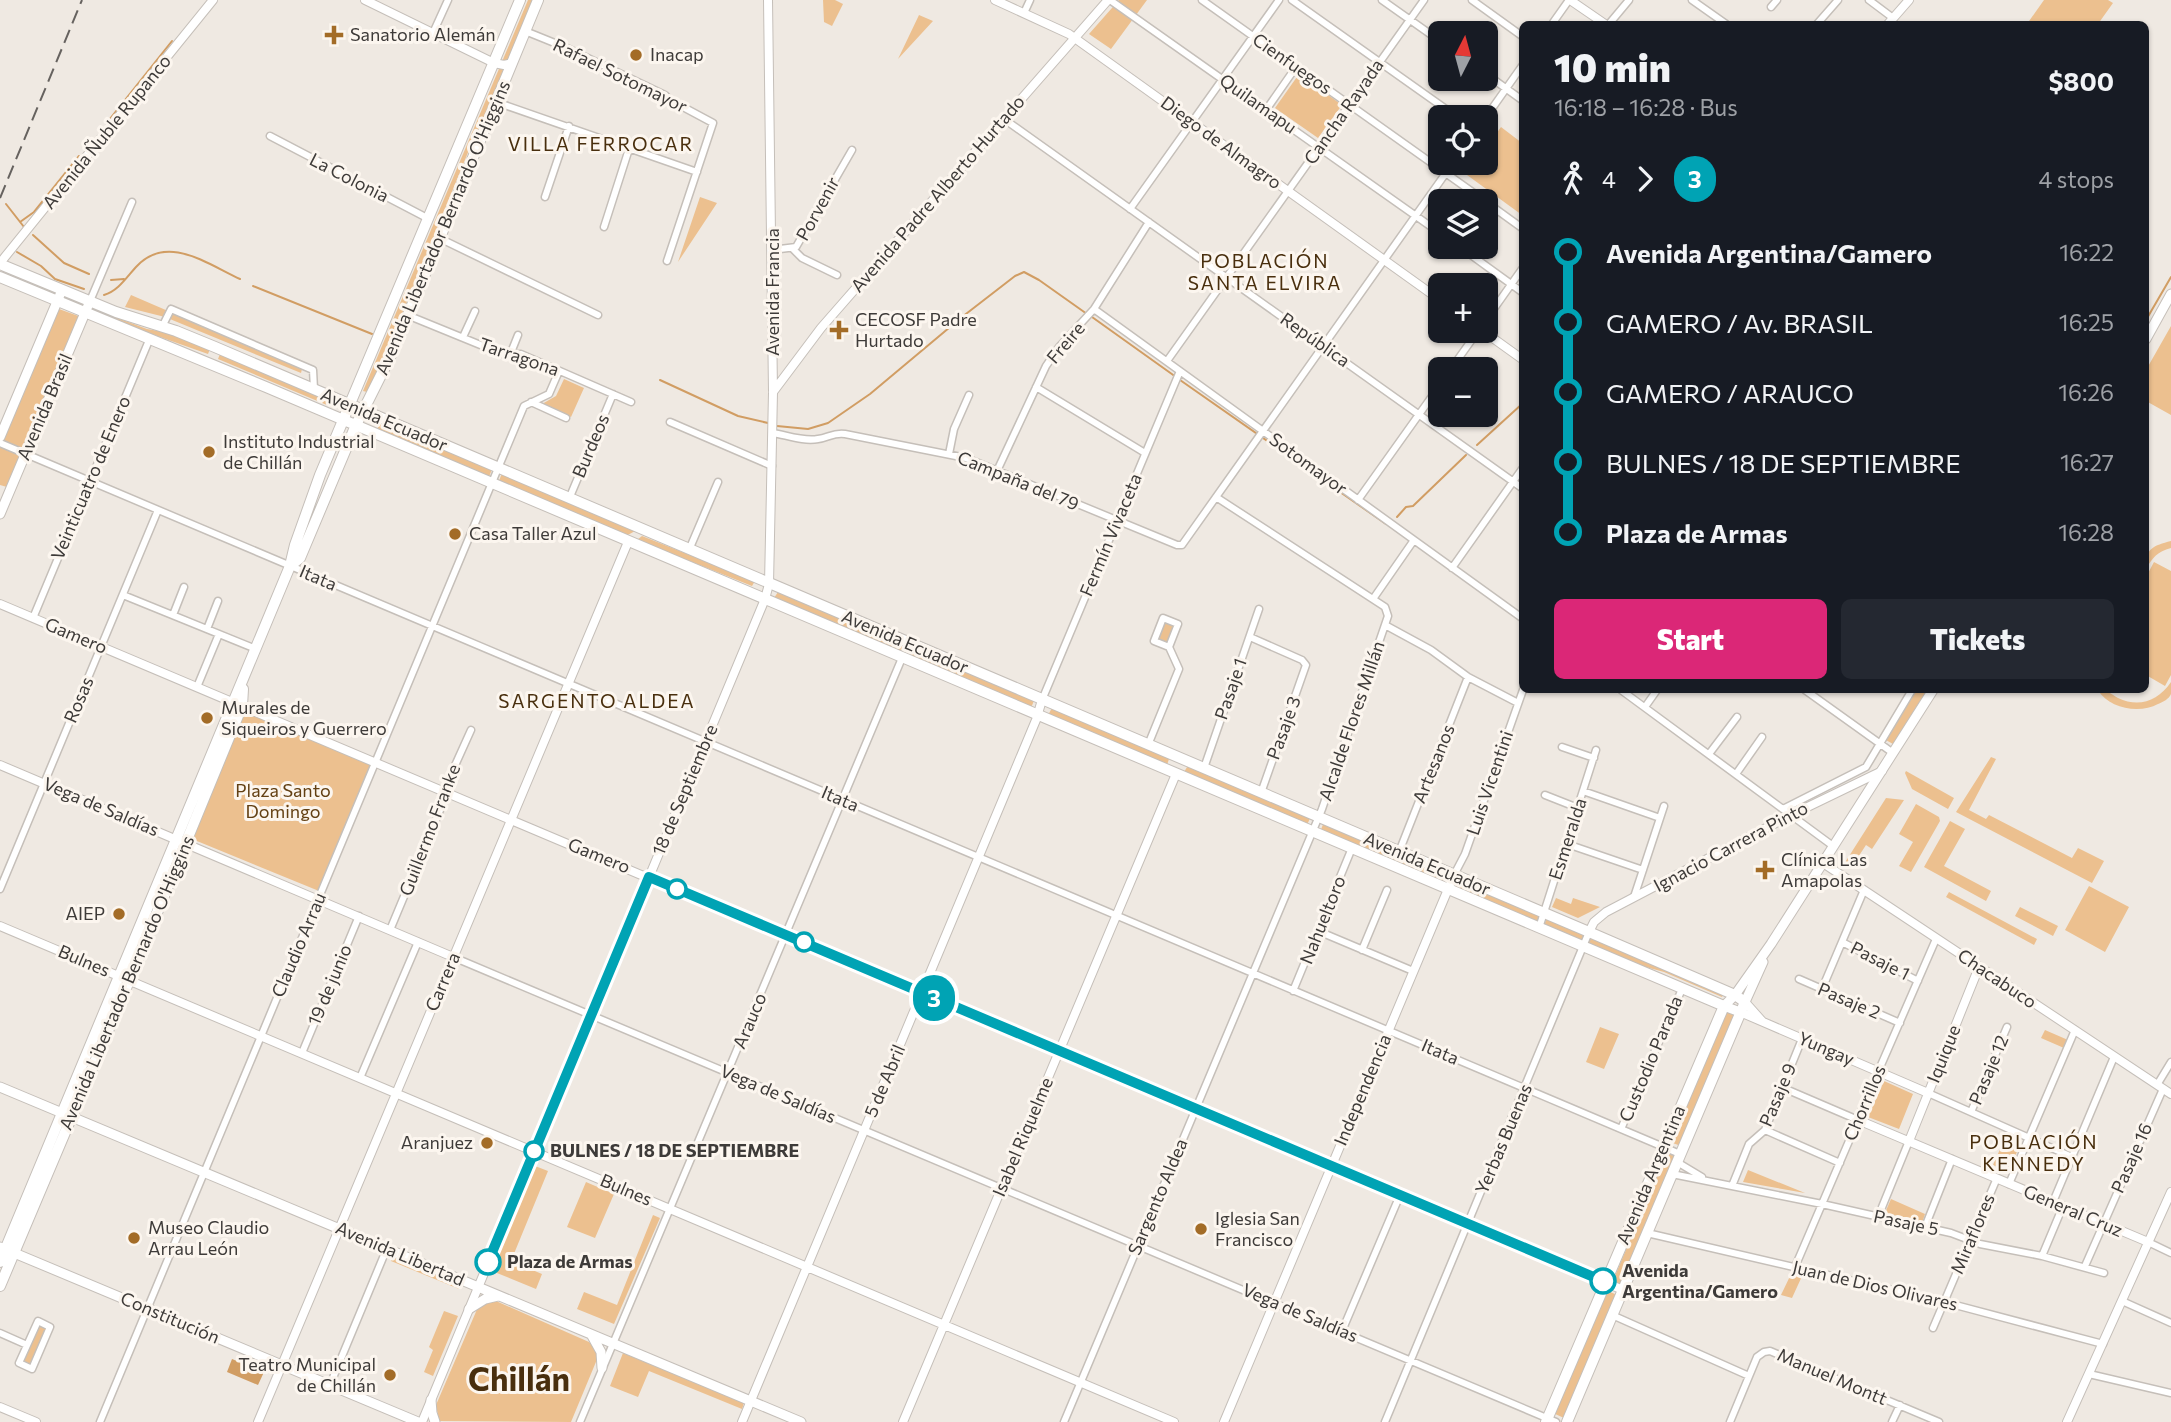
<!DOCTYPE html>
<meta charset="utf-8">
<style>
:root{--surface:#171b24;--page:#242831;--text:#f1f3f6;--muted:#9ea1a6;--accent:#db2777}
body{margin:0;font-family:Commissioner,sans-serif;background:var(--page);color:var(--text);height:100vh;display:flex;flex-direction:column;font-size:26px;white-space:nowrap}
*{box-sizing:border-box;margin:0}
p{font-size:23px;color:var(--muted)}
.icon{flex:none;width:38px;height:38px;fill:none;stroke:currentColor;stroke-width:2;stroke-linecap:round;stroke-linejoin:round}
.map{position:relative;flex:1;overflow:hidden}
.drawer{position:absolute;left:1519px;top:21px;width:630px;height:672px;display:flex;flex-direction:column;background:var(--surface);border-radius:10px;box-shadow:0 2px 5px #0004}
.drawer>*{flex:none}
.badge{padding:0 14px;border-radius:23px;font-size:24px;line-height:46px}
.needle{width:46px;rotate:6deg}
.fabs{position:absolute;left:1428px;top:21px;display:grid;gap:14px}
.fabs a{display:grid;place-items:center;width:70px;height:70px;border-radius:10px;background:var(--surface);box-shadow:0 2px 5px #0004;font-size:35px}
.map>.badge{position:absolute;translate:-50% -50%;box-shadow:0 0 0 4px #fff}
.legs{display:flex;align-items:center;gap:10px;height:77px;padding:0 35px;font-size:23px}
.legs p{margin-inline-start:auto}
.head{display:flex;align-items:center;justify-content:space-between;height:119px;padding:0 35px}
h1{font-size:38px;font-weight:800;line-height:52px}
.primary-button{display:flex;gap:14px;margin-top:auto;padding:14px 35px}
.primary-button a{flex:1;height:80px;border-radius:10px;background:var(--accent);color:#fff;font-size:28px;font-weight:800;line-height:80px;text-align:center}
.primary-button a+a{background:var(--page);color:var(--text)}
ul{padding:0 35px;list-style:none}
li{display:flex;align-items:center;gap:24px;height:70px;font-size:26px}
li i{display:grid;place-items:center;width:10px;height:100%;margin:0 9px;background:currentColor}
li i::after{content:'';width:18px;height:18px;margin:-9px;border:5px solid;border-radius:50%;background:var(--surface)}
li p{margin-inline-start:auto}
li:first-child i{background:linear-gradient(#0000 50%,currentColor 0)}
li:last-child i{background:linear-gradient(currentColor 50%,#0000 0)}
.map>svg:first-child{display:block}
</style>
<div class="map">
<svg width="2171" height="1422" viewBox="0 0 2171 1422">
<rect width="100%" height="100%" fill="#efe9e2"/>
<path fill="#ecc08f" d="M528,0h7l-59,139 -7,11 -80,196 -22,46 -4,-1z
M823,0h12l8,4 -11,22 -8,-4z
M1119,0h28l-36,49 -22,-15z
M2044,0h64l5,3 -15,21h-71z
M919,15l14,6 -35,38z
M1299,74l43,31 -24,33 -43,-30z
M1501,127l21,16v72l-55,-40 8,-12h11v-15z
M700,197l17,6 -39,59z
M131,295l171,74 -1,4 -136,-56 -40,-10z
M59,309l22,8 -56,132 -23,-8z
M96,310l51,19 23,4 40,16 -2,5 -113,-40z
M2171,326v89l-25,-14v-31z
M220,354l116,48 -2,6 -116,-49z
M564,379l20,9 -13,29 -29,-13 14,-8z
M380,424l42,18 7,-1 63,28 -3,8 -113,-46z
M0,447l21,8 -14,32 -7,-2z
M502,473l133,58 -9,5 -127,-55z
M642,536l113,45 -3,5 -115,-46z
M2171,541v7c-14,4 -18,9 -25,21 -1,-20 6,-23 25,-28z
M2154,562l17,9v104l-6,11 -19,-11v-98z
M778,592l130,54 -10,5 -124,-53z
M1164,621l11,4 -8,19 -11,-5z
M913,652h10l112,46 -4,10 -124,-52z
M2171,682c0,4 0,8 0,12 -2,5 -8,8 -13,10 -18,10 -49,5 -60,-14 9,-1 12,4 20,8 21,10 40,3 53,-16z
M1916,690h11l-34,54 -9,-5z
M1053,706l117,50 -4,12 -119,-51z
M246,711l127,52 -54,128 -127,-52z
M1991,757l5,2 -27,51 17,9 3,-4 83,43 6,-10 26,13 -12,22 -136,-71z
M1189,764l122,52 -4,9 -123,-53z
M1906,771l48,27 -6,11 -36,-20 -7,-16z
M1886,798l18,2 -32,49 -6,-4 -15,23 -7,-4z
M1916,804l23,13 1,4 -29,51 -12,-6 14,-24 -14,-8z
M1950,821l15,8 -21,37 47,25 -5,10 -62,-34z
M1324,822l123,52 -5,8 -122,-50z
M1459,879l83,34 -4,9 -84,-34z
M2089,886l40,21 -24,45 -40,-22z
M1949,892l88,47 -3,6 -88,-48z
M1556,898l15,6 2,-6 27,9 -22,11 -26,-11z
M2020,907l38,19 -5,10 -38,-20z
M1547,918l177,75 -2,4 -58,-25 -22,-6 -98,-41z
M1727,1012l9,3 -55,131 -11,-4z
M1600,1027l19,7 -15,35 -18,-7z
M2045,1030l23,10 -4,8 -23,-10z
M1884,1081l29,13 -14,35 -31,-12z
M2005,1138l15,6 -11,28 -16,-7z
M1668,1150l10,5 -57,132 -9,-4z
M535,1166l13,5 -37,90 31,13 -6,15 -44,-18z
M1748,1170l57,23 -62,-11z
M586,1182l28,12 -19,44 -28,-11z
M1891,1199l34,15 -3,9 -38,-8z
M653,1215l7,3 -46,106 -37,-15 7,-17 33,13z
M393,1257l68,27 -2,5 -68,-28z
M1792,1272l11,2 -11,24 -11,-3z
M1606,1290l11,5 -53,123 -11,-5z
M496,1301l93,41 7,8 2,7 -27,65 -132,-1 -3,-16 42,-98 2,-4z
M444,1311l14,5 -25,60 -9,-4 9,-22 -4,-3z
M39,1323l10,4 -18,40 -10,-5z
M623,1353l121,50 -2,6 -93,-38 -11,26 -28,-11z"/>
<path fill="#d19d63" d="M232,1359l32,13 -6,13 -31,-13z"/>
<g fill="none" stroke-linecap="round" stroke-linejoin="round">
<path stroke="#d19d63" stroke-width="2" d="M109,120l63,-79
M6,204l18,23
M20,222l14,-10 45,-56
M33,235l31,28 25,11
M17,252l24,14 14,13 29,10
M111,280l13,-1
M253,286l119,48
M104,295c14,-4 22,-17 32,-28 31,-34 71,-3 104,12
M1092,317l84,60
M2146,320l25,-43
M660,380l78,36 30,7
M1180,380l206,144
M777,426l31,3 20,-6 42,-29 92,-77 53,-41 9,-4 15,8 48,34
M1477,445l45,-41
M1397,517l9,-10 7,-1 53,-51"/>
<defs>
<path id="minor" d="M1110,0l330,233
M1202,0l283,201
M1292,0l165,117
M1382,0l58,41
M1472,0l50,36
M1692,0l34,24
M1869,0l24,18
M1771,7l6,-7
M1024,13l6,-13
M1552,24l17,-24
M1609,24l20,-24
M1817,24l21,-24
M525,31l42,17 98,47 5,5 43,23 -46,138
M433,33l15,-33
M1486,74l36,26
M496,102l201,70
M1266,110l30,-43
M1486,117l36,-51
M1004,119l518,369
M270,136l159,83
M545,197l24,-71
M1486,202l36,26
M1130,209l149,-209
M604,227l25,-78
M439,238l159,77
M1460,247l62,45
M793,249l9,9 35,17
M772,250l24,-3 56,-97
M90,301l42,-99
M1094,309l428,309
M407,315l98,40 16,-1 110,48
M1486,320l36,-51
M162,327l9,-18 142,61 1,19
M463,337l12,-26
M510,355l8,-20
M1167,361l257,-361
M1451,369l27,-38
M1036,387l109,66
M531,402l35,16
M670,422l102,44
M773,433c13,2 31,9 45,6 10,-1 16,-7 27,-5l121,24 211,87h5l271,-382
M0,443l1680,711
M949,454l5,-25 15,-34
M997,471l49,-105 13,-19 35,-38 55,-87
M569,499l44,-105
M1358,500l82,-115
M689,550l29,-68
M1452,568l70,-99
M123,595l133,54
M1373,599l41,-59
M173,615l11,-28
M33,618l117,-280
M1385,625l46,25 37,27 50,26
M207,629l11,-28
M1250,637l52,23 4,5 -45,128
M197,687l22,-53
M1621,690l212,156
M1805,690l88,63
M1042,700l138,-329
M1645,707l12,-17
M1148,745l31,-76 -10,-22 9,-23 -15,-6 -9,23 15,6
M1562,747l32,11
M1709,754l28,-37
M1204,768l55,-159
M1736,774l26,-37
M1583,791l77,27
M1545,795l33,13
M1783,809l83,-42 46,-77
M1567,844l76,26
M1399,852l69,-175
M1454,875l11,-21 58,-164
M0,889l158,-379
M1634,897l30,-91
M1539,928l57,-178
M390,930l53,-127 5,-22 23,-51
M1318,931l95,40
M1842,942l76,39
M1362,950l25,-60
M453,957l1103,465
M1799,979l101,44
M1822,989l42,-99
M1293,991l59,-143
M302,1053l57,-137
M1878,1072l58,-133
M360,1078l58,-136
M2157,1085l14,-23
M1781,1087l77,33 -63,147
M1928,1093l144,64
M1971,1112l36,-85
M1621,1129l61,-140
M1765,1130l75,33
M1677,1162l25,15
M1672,1174l150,30 129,29 29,11 62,12 62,17
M2009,1184l66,-154
M1732,1186l17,-42 16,-14 37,-91
M2053,1202l61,-145
M1878,1217l31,-76
M1925,1227l27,-68
M1647,1233l297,69 159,42
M2148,1242l23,11
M2042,1256l21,-50
M2085,1266l78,-177
M2122,1301l49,22
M1612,1315l137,61
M38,1321l12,6 -18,42 -13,-6z
M1933,1328l64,-150
M1342,1331l58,-136
M0,1333l27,12
M2089,1374l82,19
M330,1385l57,-137
M100,1422l424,-1016 25,-12 10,-23
M580,1422l322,-764
M1064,1422l258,-613 66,-193 -3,-9 -169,-110
M1385,1422l204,-490
M1730,1422l27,-65 7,-5 6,-1 169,71
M1892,1422l8,-17"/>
<path id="tertiary" d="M365,0l129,63 10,2 8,-2
M995,0l74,34 371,266
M1570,0l35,24
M1888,24l21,-24
M0,263l213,-263
M1483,331l39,28
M773,392l48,-64 287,-328
M0,604l1623,686
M0,765l453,192
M1823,863l348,231
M0,926l1174,496
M1589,932l5,-10 12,-10 185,-97 91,-44
M1745,1002l17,19
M1740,1012l188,81
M1878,1072l-20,48 290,122
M1909,1141l70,-174
M0,1407l36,15
M258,1422l370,-880
M422,1422l343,-823 4,-15 4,-192 -5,-392
M742,1422l294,-702 6,-20
M903,1422l273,-648
M1224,1422l230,-547
M2067,1422l104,-230"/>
<path id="secondary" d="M2146,339l25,-45
M0,437l62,-147
M0,514l90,-213
M1745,1002l18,-40
M1740,1012l-16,-6 11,-11 36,-51 162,-254
M0,1087l801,335
M0,1247l418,175
M469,1309l16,-10 13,-3
M591,1334l10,18 1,16
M431,1400l1,13 3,9"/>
<path id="primary" d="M0,264l116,48 60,19 39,16 1374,585 146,63 10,7 -178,420
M0,277l266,110 1458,619 -178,416
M290,566l10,-8 56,-133 38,-76 144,-349
M0,1262l290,-696 5,-21 25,-70 200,-475
M0,1286l124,-293 118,-287 1,-17"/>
</defs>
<use href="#minor" stroke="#c5bfb9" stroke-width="9"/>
<use href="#tertiary" stroke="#c5bfb9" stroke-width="10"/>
<use href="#secondary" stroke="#c5bfb9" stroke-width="11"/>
<use href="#primary" stroke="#c5bfb9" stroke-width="12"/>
<use href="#minor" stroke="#fff" stroke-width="6"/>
<use href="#tertiary" stroke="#fff" stroke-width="8"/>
<use href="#secondary" stroke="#fff" stroke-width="9"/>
<use href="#primary" stroke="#fff" stroke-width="10"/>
<path stroke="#66625f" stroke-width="2" stroke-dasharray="14 7" stroke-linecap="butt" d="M0,198l82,-198"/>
</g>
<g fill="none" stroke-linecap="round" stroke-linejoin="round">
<defs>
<path id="line-1" d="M488,1262l161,-385 954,404"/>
</defs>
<use href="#line-1" stroke="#fff" stroke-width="16"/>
<use href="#line-1" stroke="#00a3b4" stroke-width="10"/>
</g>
<g fill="#a36c27" stroke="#fcf6ef" stroke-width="2.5">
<path d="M330.5 24.5h7v7h7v7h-7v7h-7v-7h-7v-7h7z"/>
<circle cx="636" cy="55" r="7"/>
<path d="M835.5 319.5h7v7h7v7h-7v7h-7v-7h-7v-7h7z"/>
<circle cx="209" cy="452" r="7"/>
<circle cx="455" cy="534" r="7"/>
<circle cx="207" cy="718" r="7"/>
<path d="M1761.5 859.5h7v7h7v7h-7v7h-7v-7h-7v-7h7z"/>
<circle cx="119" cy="914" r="7"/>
<circle cx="487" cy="1143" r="7"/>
<circle cx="1201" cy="1229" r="7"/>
<circle cx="134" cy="1238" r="7"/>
<circle cx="390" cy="1375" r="7"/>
</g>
<g fill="#fff" stroke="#00a3b4" stroke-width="3.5">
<circle cx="677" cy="889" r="9"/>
<circle cx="804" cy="942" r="9"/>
<circle cx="534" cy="1151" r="9"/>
<circle cx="488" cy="1262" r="12"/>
<circle cx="1603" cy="1281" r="12"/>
</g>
<g text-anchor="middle" stroke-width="6" stroke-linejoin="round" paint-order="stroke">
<g font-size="18" fill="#3e3b39" stroke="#fcf6ef" text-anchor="start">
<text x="350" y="41">Sanatorio Alemán</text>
<text x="650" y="61">Inacap</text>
<text x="855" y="326">CECOSF Padre<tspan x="855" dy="21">Hurtado</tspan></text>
<text x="223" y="448">Instituto Industrial<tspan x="223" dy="21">de Chillán</tspan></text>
<text x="469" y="540">Casa Taller Azul</text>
<text x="221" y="714">Murales de<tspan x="221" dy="21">Siqueiros y Guerrero</tspan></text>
<text x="1781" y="866">Clínica Las<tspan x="1781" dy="21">Amapolas</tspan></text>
<text x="105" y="920" text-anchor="end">AIEP</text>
<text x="473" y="1149" text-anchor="end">Aranjuez</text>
<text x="1215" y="1225">Iglesia San<tspan x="1215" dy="21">Francisco</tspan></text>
<text x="148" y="1234">Museo Claudio<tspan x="148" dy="21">Arrau León</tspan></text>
<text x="376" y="1371" text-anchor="end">Teatro Municipal<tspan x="376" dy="21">de Chillán</tspan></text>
</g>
<g font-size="18" fill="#3e3b39" stroke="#fcf6ef">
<text transform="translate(1292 64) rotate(35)" y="6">Cienfuegos</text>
<text transform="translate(620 76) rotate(26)" y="6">Rafael Sotomayor</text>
<text transform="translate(1258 104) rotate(35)" y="6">Quilamapu</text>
<text transform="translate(1344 112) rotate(-55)" y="6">Cancha Rayada</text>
<text transform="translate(107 132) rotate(-51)" y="6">Avenida Ñuble Rupanco</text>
<text transform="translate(1221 143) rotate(36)" y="6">Diego de Almagro</text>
<text transform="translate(349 178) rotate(27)" y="6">La Colonia</text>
<text transform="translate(938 194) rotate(-49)" y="6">Avenida Padre Alberto Hurtado</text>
<text transform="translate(818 209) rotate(-61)" y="6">Porvenir</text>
<text transform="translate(443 228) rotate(-67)" y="6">Avenida Libertador Bernardo O'Higgins</text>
<text transform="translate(773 292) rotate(-90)" y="6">Avenida Francia</text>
<text transform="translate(1315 340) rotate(35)" y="6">República</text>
<text transform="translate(1066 343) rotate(-50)" y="6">Freire</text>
<text transform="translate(519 357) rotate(19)" y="6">Tarragona</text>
<text transform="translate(45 407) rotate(-67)" y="6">Avenida Brasil</text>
<text transform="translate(384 420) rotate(23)" y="6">Avenida Ecuador</text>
<text transform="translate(591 446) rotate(-67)" y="6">Burdeos</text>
<text transform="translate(1308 464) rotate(36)" y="6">Sotomayor</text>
<text transform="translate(91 478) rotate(-67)" y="6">Veinticuatro de Enero</text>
<text transform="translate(1018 481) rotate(22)" y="6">Campaña del 79</text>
<text transform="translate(1111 535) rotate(-67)" y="6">Fermín Vivaceta</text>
<text transform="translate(318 578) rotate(23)" y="6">Itata</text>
<text transform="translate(76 636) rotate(23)" y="6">Gamero</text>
<text transform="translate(905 642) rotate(23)" y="6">Avenida Ecuador</text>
<text transform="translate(1231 689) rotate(-71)" y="6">Pasaje 1</text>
<text transform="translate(79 700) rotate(-67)" y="6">Rosas</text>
<text transform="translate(1352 721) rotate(-71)" y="6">Alcalde Flores Millán</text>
<text transform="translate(1284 728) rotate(-70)" y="6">Pasaje 3</text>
<text transform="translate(1434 764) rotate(-68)" y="6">Artesanos</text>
<text transform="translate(1490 783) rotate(-71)" y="6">Luis Vicentini</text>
<text transform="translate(685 790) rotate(-67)" y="6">18 de Septiembre</text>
<text transform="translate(840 799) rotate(23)" y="6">Itata</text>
<text transform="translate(101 807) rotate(23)" y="6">Vega de Saldías</text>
<text transform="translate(430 830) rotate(-69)" y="6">Guillermo Franke</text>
<text transform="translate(1568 839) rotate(-72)" y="6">Esmeralda</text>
<text transform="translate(1731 847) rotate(-28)" y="6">Ignacio Carrera Pinto</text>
<text transform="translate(599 856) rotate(22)" y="6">Gamero</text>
<text transform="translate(1427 864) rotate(23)" y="6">Avenida Ecuador</text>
<text transform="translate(1323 920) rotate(-68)" y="6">Nahueltoro</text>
<text transform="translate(299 945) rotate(-67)" y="6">Claudio Arrau</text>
<text transform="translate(84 961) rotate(23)" y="6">Bulnes</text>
<text transform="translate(1880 961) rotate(27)" y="6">Pasaje 1</text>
<text transform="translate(1997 979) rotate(34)" y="6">Chacabuco</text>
<text transform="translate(443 982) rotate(-67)" y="6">Carrera</text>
<text transform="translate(127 983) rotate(-67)" y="6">Avenida Libertador Bernardo O'Higgins</text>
<text transform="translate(330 985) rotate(-67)" y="6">19 de junio</text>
<text transform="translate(1849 1001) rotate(23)" y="6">Pasaje 2</text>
<text transform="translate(750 1021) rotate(-67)" y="6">Arauco</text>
<text transform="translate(1826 1049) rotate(23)" y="6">Yungay</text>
<text transform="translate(1440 1052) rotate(23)" y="6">Itata</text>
<text transform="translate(1944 1054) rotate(-68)" y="6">Iquique</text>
<text transform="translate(1651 1059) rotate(-67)" y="6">Custodio Parada</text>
<text transform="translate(1989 1070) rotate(-67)" y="6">Pasaje 12</text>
<text transform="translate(885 1081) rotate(-67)" y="6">5 de Abril</text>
<text transform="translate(1363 1090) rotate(-67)" y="6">Independencia</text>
<text transform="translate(778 1094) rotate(23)" y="6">Vega de Saldías</text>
<text transform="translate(1778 1095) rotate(-67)" y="6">Pasaje 9</text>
<text transform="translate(1865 1103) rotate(-67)" y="6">Chorrillos</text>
<text transform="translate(1023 1137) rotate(-67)" y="6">Isabel Riquelme</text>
<text transform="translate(1504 1139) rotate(-67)" y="6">Yerbas Buenas</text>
<text transform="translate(2132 1158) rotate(-66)" y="6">Pasaje 16</text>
<text transform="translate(1651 1175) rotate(-67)" y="6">Avenida Argentina</text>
<text transform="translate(626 1190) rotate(23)" y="6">Bulnes</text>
<text transform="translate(1158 1197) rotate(-67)" y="6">Sargento Aldea</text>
<text transform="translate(2073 1211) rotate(23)" y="6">General Cruz</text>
<text transform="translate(1906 1223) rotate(12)" y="6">Pasaje 5</text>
<text transform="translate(1973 1234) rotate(-67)" y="6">Miraflores</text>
<text transform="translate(400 1254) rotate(23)" y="6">Avenida Libertad</text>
<text transform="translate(1875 1286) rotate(13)" y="6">Juan de Dios Olivares</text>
<text transform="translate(1300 1313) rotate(23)" y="6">Vega de Saldías</text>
<text transform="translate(170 1318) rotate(23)" y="6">Constitución</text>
<text transform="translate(1832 1377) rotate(23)" y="6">Manuel Montt</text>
</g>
<g font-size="18" fill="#634013" stroke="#fcf6ef">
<text x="283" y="797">Plaza Santo<tspan x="283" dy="21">Domingo</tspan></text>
</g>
<g font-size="18" font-weight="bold" fill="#3e3b39" stroke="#fcf6ef" text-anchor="start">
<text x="550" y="1157">BULNES / 18 DE SEPTIEMBRE</text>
<text x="507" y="1268">Plaza de Armas</text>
<text x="1622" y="1277">Avenida<tspan x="1622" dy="21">Argentina/Gamero</tspan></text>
</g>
<g font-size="19" letter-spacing="2" fill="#492f0e" stroke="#fcf6ef">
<text x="601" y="151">VILLA FERROCAR</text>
<text x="1265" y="268">POBLACIÓN<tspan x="1265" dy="22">SANTA ELVIRA</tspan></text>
<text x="597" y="708">SARGENTO ALDEA</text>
<text x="2034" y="1149">POBLACIÓN<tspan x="2034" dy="22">KENNEDY</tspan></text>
</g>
<g font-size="32" font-weight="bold" fill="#492f0e" stroke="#fcf6ef">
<text x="519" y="1391">Chillán</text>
</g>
</g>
</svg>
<div class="fabs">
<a><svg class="needle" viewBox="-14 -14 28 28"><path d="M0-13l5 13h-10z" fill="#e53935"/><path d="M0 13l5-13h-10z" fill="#9ea1a6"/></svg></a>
<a><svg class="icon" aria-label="locate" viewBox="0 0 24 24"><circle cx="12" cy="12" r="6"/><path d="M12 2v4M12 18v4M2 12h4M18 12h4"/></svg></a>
<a><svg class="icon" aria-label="layers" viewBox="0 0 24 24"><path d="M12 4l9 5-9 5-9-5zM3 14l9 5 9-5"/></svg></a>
<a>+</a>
<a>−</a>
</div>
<b class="badge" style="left:934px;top:998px;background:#00a3b4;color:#fff">3</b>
<section class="drawer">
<div class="head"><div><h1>10 min</h1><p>16:18 – 16:28 · Bus</p></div><b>$800</b></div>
<div class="legs"><svg class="icon" aria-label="walk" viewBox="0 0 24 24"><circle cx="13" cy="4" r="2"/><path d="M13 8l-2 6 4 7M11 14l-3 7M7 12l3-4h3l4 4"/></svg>4<svg class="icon" aria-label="forward" viewBox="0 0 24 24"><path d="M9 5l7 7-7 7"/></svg><b class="badge" style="background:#00a3b4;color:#fff">3</b><p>4 stops</p></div>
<ul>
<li><i style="color:#00a3b4"></i><b>Avenida Argentina/Gamero</b><p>16:22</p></li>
<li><i style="color:#00a3b4"></i><span>GAMERO / Av. BRASIL</span><p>16:25</p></li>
<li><i style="color:#00a3b4"></i><span>GAMERO / ARAUCO</span><p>16:26</p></li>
<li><i style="color:#00a3b4"></i><span>BULNES / 18 DE SEPTIEMBRE</span><p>16:27</p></li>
<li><i style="color:#00a3b4"></i><b>Plaza de Armas</b><p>16:28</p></li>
</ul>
<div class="primary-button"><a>Start</a><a>Tickets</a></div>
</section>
</div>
